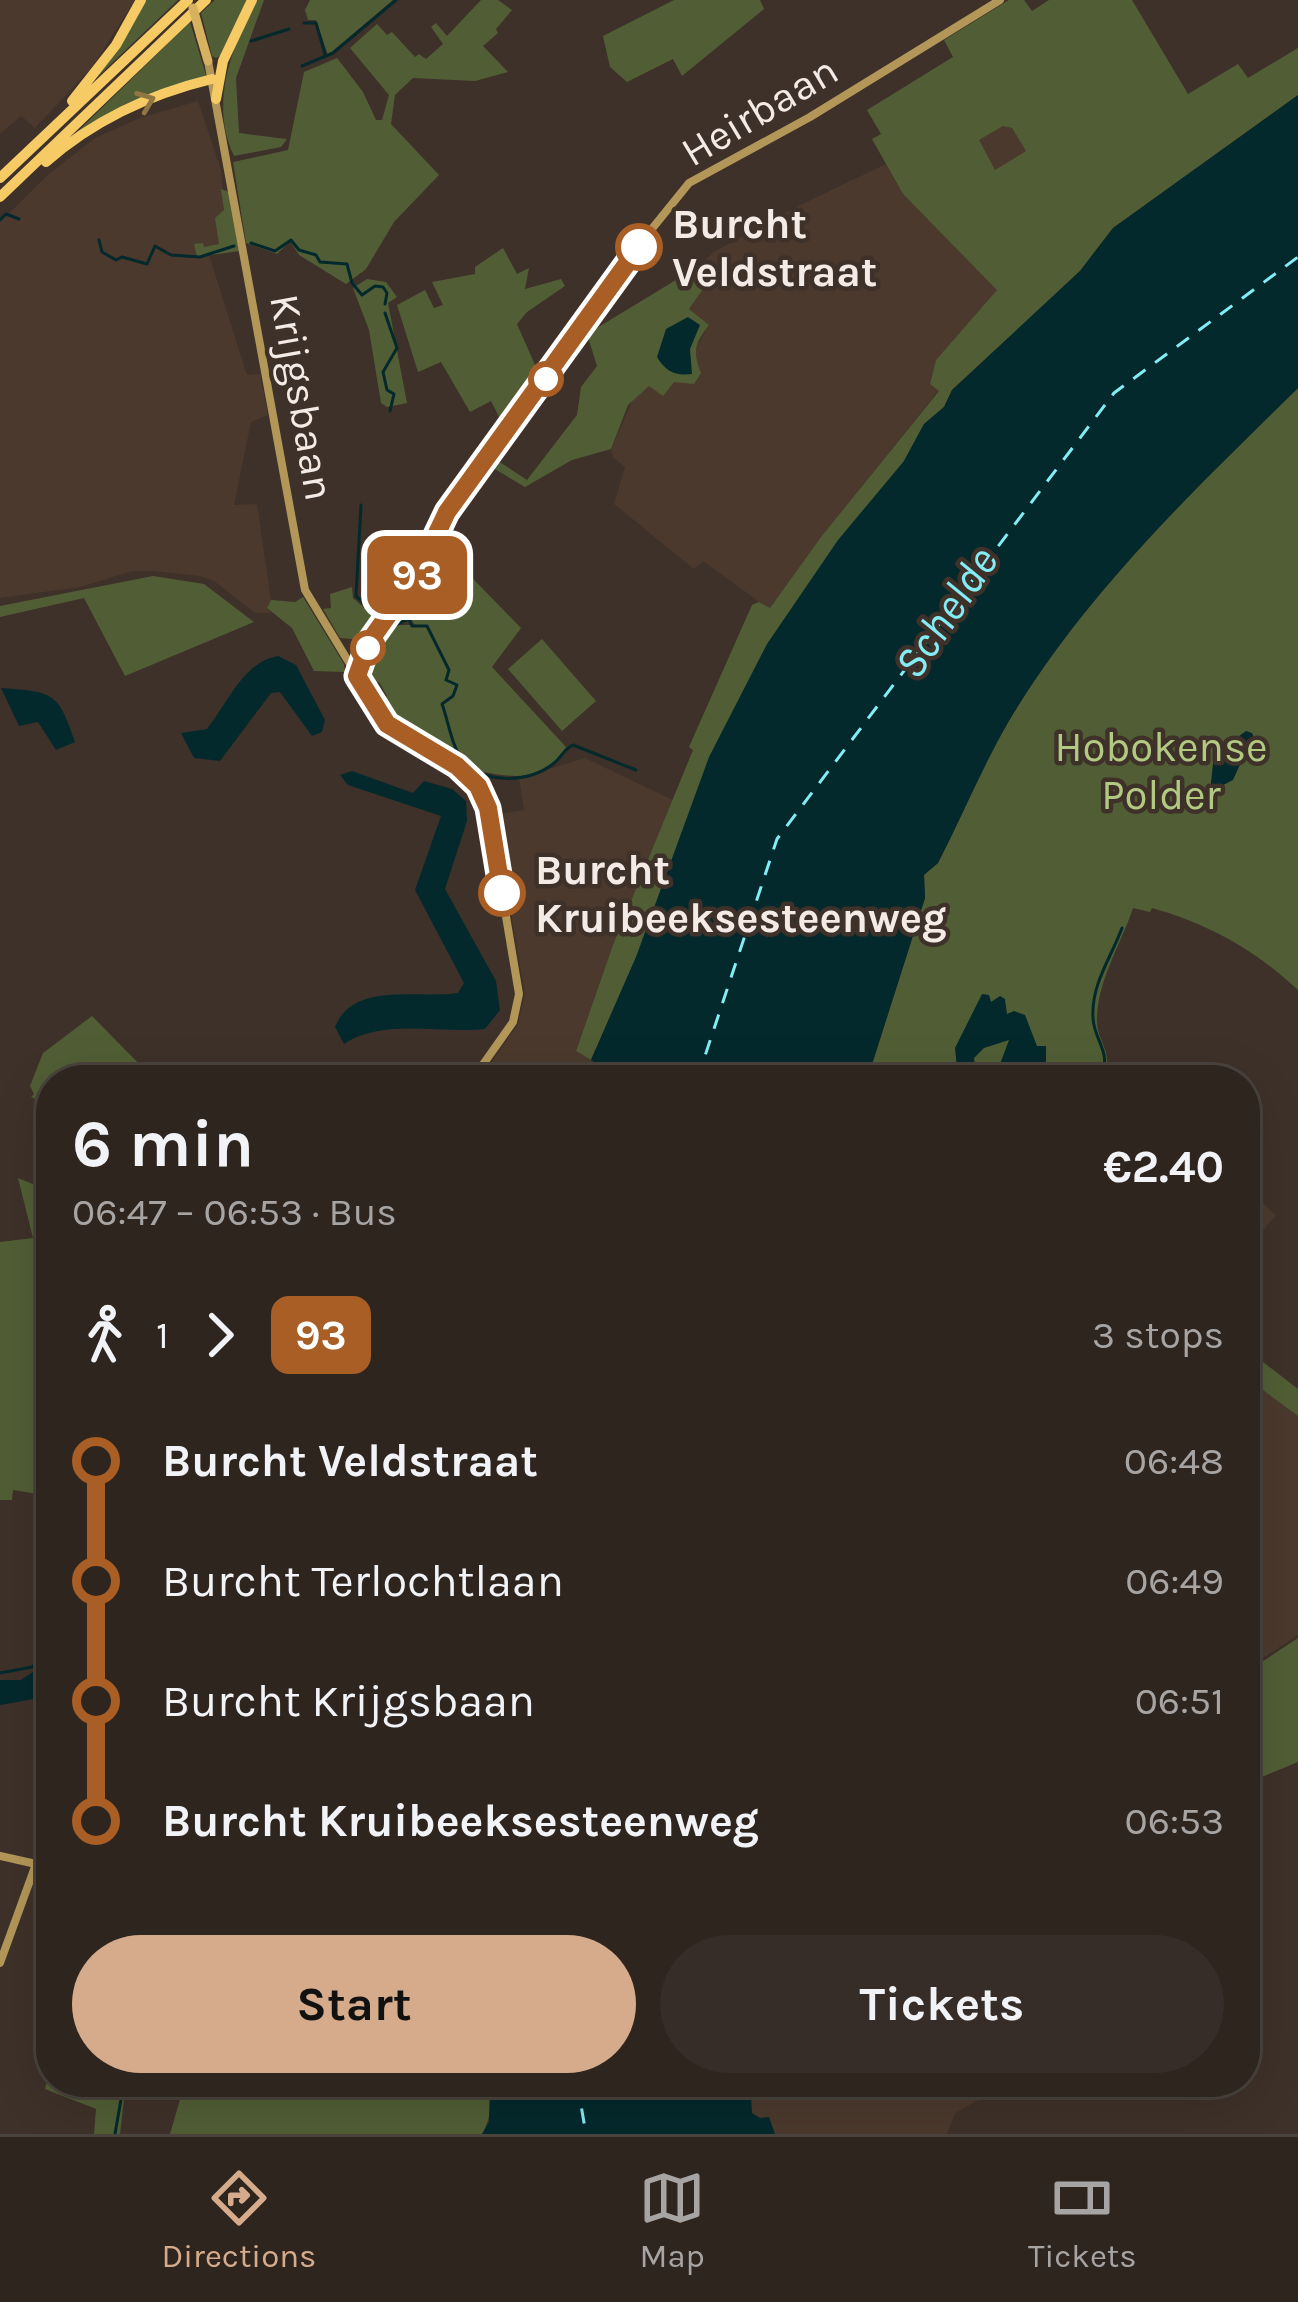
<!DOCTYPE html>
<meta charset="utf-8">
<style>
:root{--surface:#2e251f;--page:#362d28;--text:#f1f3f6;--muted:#a7a5a4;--line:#49423d;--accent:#d6ab8b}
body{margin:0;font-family:Karla,sans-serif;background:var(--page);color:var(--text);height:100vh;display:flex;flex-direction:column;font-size:45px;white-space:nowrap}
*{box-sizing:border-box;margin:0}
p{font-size:39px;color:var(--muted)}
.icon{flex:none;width:66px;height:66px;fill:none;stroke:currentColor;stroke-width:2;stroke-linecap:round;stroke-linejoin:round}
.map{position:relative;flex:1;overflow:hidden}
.panel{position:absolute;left:36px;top:1065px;width:1224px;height:1032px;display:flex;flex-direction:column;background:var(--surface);border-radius:48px;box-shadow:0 12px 48px #0002,0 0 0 3px var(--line)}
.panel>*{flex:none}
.badge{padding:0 24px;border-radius:18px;font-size:42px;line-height:78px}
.map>.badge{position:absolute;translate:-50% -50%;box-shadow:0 0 0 6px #fff}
.legs{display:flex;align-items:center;gap:18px;height:132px;padding:0 36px;font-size:39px}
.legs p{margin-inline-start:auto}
.summary{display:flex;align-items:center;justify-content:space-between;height:204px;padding:0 36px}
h1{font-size:66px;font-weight:700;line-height:90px}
.button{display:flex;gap:24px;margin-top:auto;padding:24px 36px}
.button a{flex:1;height:138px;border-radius:72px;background:var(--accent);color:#111;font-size:48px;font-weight:700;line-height:138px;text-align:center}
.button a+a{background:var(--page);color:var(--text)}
ul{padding:0 36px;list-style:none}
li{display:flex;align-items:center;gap:42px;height:120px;font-size:45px}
li i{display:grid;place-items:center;width:18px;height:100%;margin:0 15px;background:currentColor}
li i::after{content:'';width:30px;height:30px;margin:-15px;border:9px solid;border-radius:50%;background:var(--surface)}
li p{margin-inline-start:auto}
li:first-child i{background:linear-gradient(#0000 50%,currentColor 0)}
li:last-child i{background:linear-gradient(currentColor 50%,#0000 0)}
.dock{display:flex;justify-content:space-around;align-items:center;height:168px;border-top:3px solid var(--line);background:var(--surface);font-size:33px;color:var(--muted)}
.dock a{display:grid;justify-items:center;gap:6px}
.dock .on{color:var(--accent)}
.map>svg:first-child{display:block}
</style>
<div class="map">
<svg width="1298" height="2134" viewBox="0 0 1298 2134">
<rect width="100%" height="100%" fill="#3e3129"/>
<path fill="#4b392d" d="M0,0h135l-42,66 -58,62 -14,-12 -21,18z
M198,101l23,69 3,40 -5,34 -15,4 -9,-4 2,12 12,-1 38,120 13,-1 8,41 -17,7 -17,83 23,-1 14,96 -4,9 4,4h-16l-41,-32 -14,-5 -47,-5h-20l-53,16 -80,11v-376l49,-48 46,-36 45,-20z
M1003,126l9,2 14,23 -31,20 -17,-31z
M886,164l17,30 95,95 -62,71 -6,23 9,7 -117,146 -53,73 -66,-48 -9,8 -80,-65 11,-37 -12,-10 -2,-8 24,-54 58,-42 16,-28 -20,-16 22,-33 -12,-10 15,-14 82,-45z
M585,758l88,42 -60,145 -37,105 21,13 -6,17h-112l39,-56 7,-30 -31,-179 30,-5 -5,-32z
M1252,1194l24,21 -31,37v-50z
M1245,1377l53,39v219l-53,35z
M750,2082h261l-56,31 -8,21h-197z"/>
<path fill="#515e35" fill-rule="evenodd" d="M143,0h35l-89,85z
M215,0h32l-25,55 -6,3 -4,-2 -11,-43z
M255,0h9l-28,78 3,55 48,6 -6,8 -47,9c-25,-53 -2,-107 21,-156z
M310,0h83l-65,55 -12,-35h-8l-3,-10z
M481,0h17l14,10 -16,19 2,4 -15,13 25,26 -33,9 -62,-3 -18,17 -4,29 48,51 -45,47 -28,47 -20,15 -47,-29 -9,-14 -13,13 -31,-11 -13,-81 55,-12 16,-78 33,-14 26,34 13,28h6l7,-25 -39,-47 27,-24 10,11 5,-3 23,25 4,-3 7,5 17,-15 -12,-17 5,-4 11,13z
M674,0h86l4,9 -82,67 -9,-17 -46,23 -17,-15 -7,-31z
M1009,0h15l8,11 17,-11h83l56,94 50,-30 10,14 50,-30v47l-185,133 -33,43 -128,119 -8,17 -20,17 -288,533 -45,103 -15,-9 37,-106 80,-195 -4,-3 63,-142 7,-3 11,6 51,-71 118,-146 -9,-7 6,-24 61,-70 -94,-96 -31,-55 9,-5 -14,-24 86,-53 -9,-17zM1003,126l9,2 14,23 -31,19 -16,-30z
M190,22l16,53 -2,3 -135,62z
M221,189l8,3 11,59 -43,6 -3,-13 9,-1 1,4 15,-3 -4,-26 9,-8z
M503,248l14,26 12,-6 -4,21 36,-10 4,7 -38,26 -10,12 19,43 9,7 -41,53 -13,-26 -21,11 -29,-50 -23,10 -21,-67 28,-15 9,18 9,-3 -11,-23 43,-8v-7z
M699,266l13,10 -23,33 20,16c-14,19 -17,25 -8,48l-7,11 -20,-2 -11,14 -14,-10 -21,19 -17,44 -39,11 -47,27 -32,-19 5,-7 29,19 50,-65 4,-28 16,-21 -10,-32z
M367,279l19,3 11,15 -9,6 19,100 -20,4 -6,-4 -12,-73 -16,-42z
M1298,388v602c-43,-40 -89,-66 -146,-82l-2,4 -17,-4c-12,36 -34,70 -36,108 -2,26 18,33 7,64h-237l58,-182 -1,-24 14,-11c26,-52 49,-108 80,-157 76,-121 179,-219 280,-318z
M443,548l78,80 -29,39 74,80c-4,5 -6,12 -12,16 -25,22 -59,10 -83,7l-80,-50 -11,-19 7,-5 -8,-14 -9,4c-1,-22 13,-43 25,-61h20l-5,-7 -12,4 30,-43z
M153,576l51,8 50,38 -129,54 -41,-78 -84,19v-11z
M352,587l1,11 25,22 -14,20 -24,-2 -17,-29 8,-1 -1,-14z
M303,597l41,67 1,8 -31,-1 -22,-43 -25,-20 4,-8 24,2z
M542,639l54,62 -34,30 -54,-62z
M92,1016l63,64h-104v26l-20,-9 3,-3 -4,-8 13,-33z
M18,1178l22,9 -4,16 2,31 13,13v203l-6,22 6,3v21l-38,-6 -1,10h-12v-258l33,-4z
M1245,1348l53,41v27l-53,-39z
M1298,1638v124l-53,22v-111z
M51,2066v16h75l-6,52h-26l2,-25 -51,-20z
M185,2082h305c1,20 2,35 -8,52h-312z"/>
<path fill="#04292c" d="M1298,95v293c-101,99 -204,197 -280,318 -31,49 -53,105 -80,157l-14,12 1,23 -58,182h-276l6,-16 -6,-4 45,-103 73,-200 58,-113 71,-104 66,-79 20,-37 20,-17 8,-17 128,-119 33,-43z
M688,317l12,8 -10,24 2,25c-17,2 -26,-2 -35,-17l9,-28z
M278,656l18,9 29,55 -3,12 -10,4 -32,-44 -9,1 -51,68 -26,-3 -13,-25 26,-4c21,-26 36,-67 71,-73z
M1,688c52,4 57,3 74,54l-19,8 -18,-28 -19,4z
M1246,731l6,2 10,23 -9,7 -5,-6 -5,1 -10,22 -23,12 4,-38 18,-17 3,2z
M352,771l61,22 11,-12 28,8 14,12 1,20 -22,68 51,92 4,29 -15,19c-46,5 -101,-11 -141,15l-9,-17c18,-46 83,-28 123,-34l6,-10 -49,-93 26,-74 -93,-31 -8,-10z
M982,994l7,1 2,7 9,-6 5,3 2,15 7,-3 11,4 12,31h9v17l-24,17h-28l15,-40 -25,8 -10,10 1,8 -18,2 -2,-20z
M51,1660v36l-51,9v-25h21z
M490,2082h260l2,31 8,5 9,-1 6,17h-293l7,-12z"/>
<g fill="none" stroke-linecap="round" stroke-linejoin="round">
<path stroke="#04292c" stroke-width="3" d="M304,23h12l9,31
M251,41l38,-12
M302,66l31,-13 63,-53
M0,220l6,-6 13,5
M99,240l3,12 14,8 6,-3 25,7 8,-18 16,9 29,2 34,-11
M251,243l24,8 16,-11 8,10 17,5 4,7 27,2 5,19 10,12 13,-9 8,1 4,6 -2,11
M385,313l12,35 -14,24 4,18 7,4 -4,17
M361,505l-5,91 24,22
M396,625l13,-6 3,7h15l22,44 -3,10 11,5 -4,11 -11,8c6,16 10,43 20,55 22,26 66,24 91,5 8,-6 10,-14 20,-19l63,25
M1102,1075l14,5
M1098,1080c17,-25 -4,-38 -5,-62 -2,-34 18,-60 29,-90
M51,1528v-23l-12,-7 12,-45
M0,1673l32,-6 19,-18
M115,2134l9,-52"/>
<path stroke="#83ecf5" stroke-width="3" stroke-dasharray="15 12" stroke-linecap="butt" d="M697,1080l80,-241 337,-446 184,-136
M577,2082l9,52"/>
<path stroke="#b39759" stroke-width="8" d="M208,61l97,529 82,135 81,49 10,12 10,23 31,185 -6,28 -41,58
M357,676l12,-34 49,-69 25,-54 37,-56 52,-65 119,-168 38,-47 121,-66 190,-117
M43,1831l8,-23
M0,1856l36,8
M0,1963l36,-99 8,-35"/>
<path stroke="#d6b260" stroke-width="9" d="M201,37l7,24"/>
<path stroke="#f6cb66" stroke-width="10" d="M216,99l7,-38 29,-61
M72,101l44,-56 25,-45
M46,162c48,-42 104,-68 166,-83
M0,178l188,-178
M0,197l206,-197"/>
<path stroke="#d6b260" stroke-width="9" d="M193,8l8,29"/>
</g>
<defs><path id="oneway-chevron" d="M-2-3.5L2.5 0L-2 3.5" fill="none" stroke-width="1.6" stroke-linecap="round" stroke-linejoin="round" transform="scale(3)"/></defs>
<use stroke="#917644" href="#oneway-chevron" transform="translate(146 101) rotate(-21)"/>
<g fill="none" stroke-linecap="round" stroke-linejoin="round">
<defs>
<path id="line-1" d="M502,893l-14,-85 -10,-22 -21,-20 -70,-42 -30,-48 12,-34 49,-69 29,-61 192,-265"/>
</defs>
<use href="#line-1" stroke="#fff" stroke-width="27"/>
<use href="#line-1" stroke="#a85e24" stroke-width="18"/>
</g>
<g fill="#fff" stroke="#a85e24" stroke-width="6">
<circle cx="639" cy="247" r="21"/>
<circle cx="546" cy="379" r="15"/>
<circle cx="368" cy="648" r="15"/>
<circle cx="502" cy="893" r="21"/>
</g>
<g text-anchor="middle" stroke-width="9" stroke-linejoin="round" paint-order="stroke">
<g font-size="42" fill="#f4ebe6" stroke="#3e3129">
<text transform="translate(759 110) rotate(-31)" y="15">Heirbaan</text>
<text transform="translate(303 397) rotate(80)" y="15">Krijgsbaan</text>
</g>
<g font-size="42" font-weight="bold" fill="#f4ebe6" stroke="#3e3129" text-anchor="start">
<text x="672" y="238">Burcht<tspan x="672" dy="48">Veldstraat</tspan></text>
<text x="535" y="884">Burcht<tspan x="535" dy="48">Kruibeeksesteenweg</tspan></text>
</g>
<g font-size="42" fill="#b2c982" stroke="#3e3129">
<text x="1161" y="761">Hobokense<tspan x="1161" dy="48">Polder</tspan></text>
</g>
<g font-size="45" font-style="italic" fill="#83ecf5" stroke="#3e3129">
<text transform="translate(945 612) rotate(-56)" y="16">Schelde</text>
</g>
</g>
</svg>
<b class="badge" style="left:417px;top:575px;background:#a85e24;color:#fff">93</b>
<section class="panel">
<div class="summary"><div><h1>6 min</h1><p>06:47 – 06:53 · Bus</p></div><b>€2.40</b></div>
<div class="legs"><svg class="icon" aria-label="walk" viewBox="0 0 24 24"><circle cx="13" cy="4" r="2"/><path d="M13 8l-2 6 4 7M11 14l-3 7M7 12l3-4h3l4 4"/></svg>1<svg class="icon" aria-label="forward" viewBox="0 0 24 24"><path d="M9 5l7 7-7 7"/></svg><b class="badge" style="background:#a85e24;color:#fff">93</b><p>3 stops</p></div>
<ul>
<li><i style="color:#a85e24"></i><b>Burcht Veldstraat</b><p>06:48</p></li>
<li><i style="color:#a85e24"></i><span>Burcht Terlochtlaan</span><p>06:49</p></li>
<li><i style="color:#a85e24"></i><span>Burcht Krijgsbaan</span><p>06:51</p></li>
<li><i style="color:#a85e24"></i><b>Burcht Kruibeeksesteenweg</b><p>06:53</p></li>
</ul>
<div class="button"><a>Start</a><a>Tickets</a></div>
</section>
</div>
<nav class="dock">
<a class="on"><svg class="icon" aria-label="directions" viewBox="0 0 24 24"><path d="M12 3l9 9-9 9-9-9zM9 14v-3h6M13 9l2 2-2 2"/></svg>Directions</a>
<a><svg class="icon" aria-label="map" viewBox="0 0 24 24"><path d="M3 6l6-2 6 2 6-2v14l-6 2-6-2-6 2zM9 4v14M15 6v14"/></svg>Map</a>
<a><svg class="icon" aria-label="tickets" viewBox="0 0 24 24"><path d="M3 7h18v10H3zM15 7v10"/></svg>Tickets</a>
</nav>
